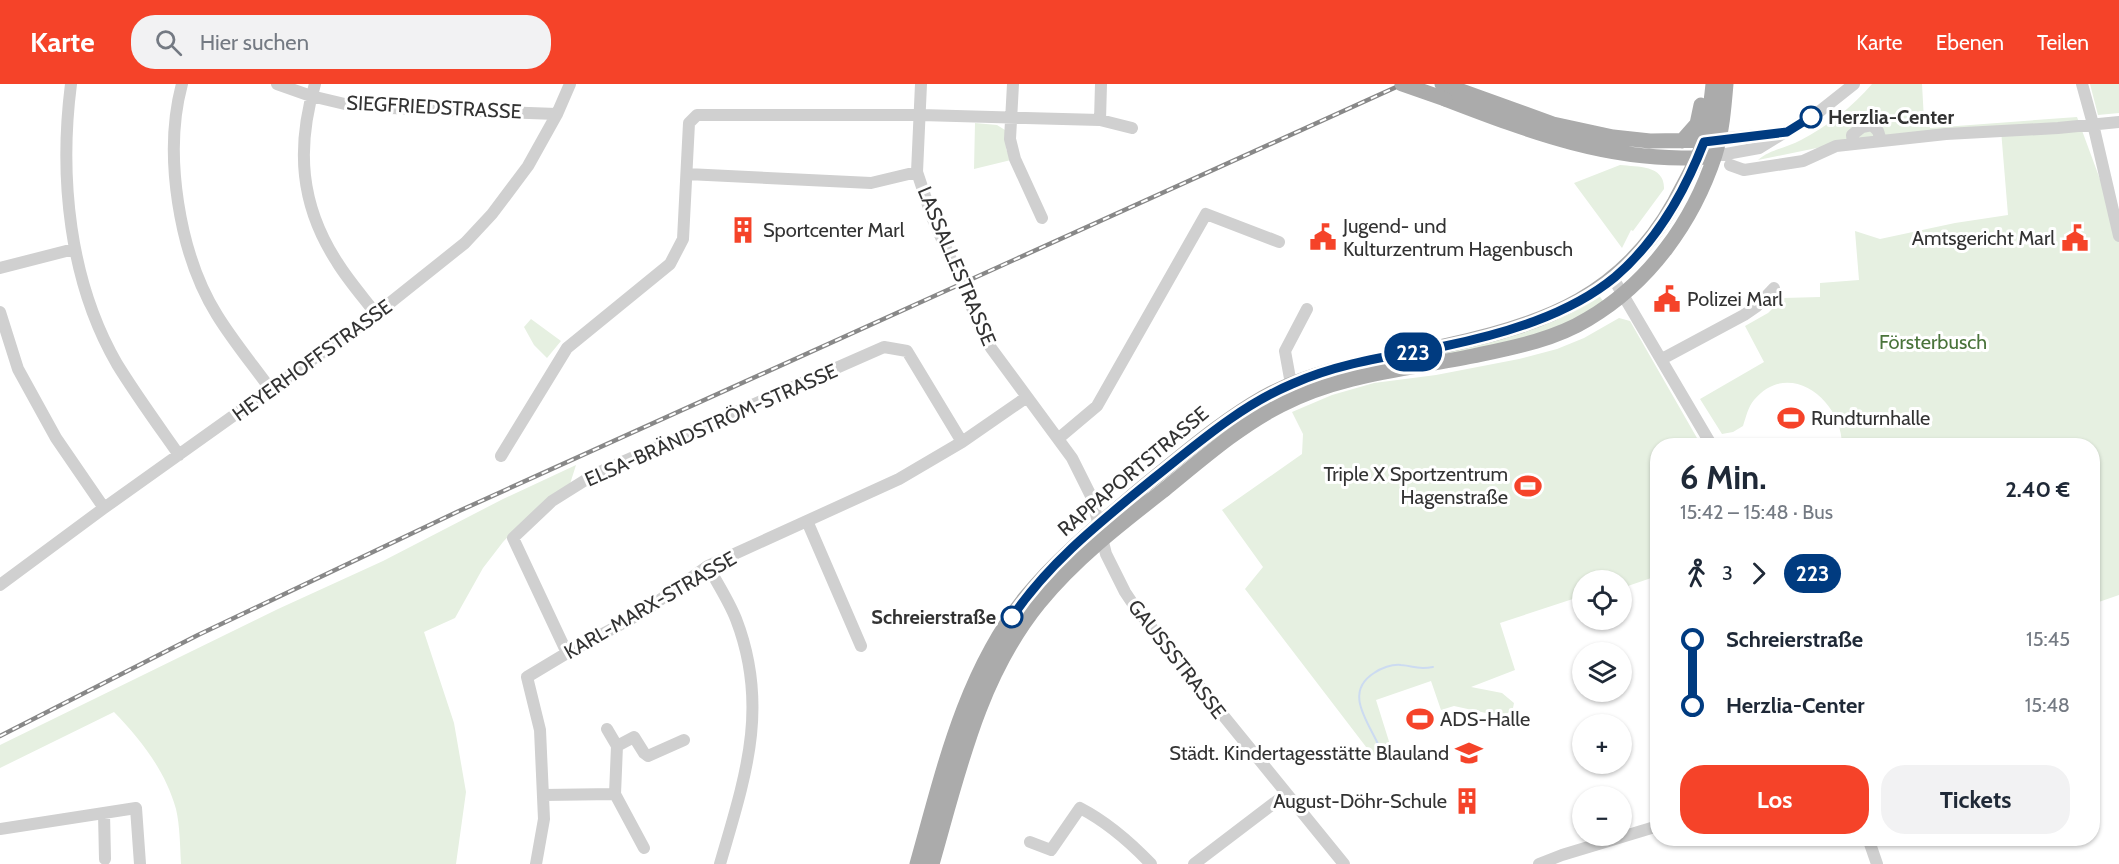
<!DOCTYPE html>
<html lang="de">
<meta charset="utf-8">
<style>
:root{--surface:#fff;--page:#f2f2f3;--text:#1f2937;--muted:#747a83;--accent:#f54329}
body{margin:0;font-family:Cabin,sans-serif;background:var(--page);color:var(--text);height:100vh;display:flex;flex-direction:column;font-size:22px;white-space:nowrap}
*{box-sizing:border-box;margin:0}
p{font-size:20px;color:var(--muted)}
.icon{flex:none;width:33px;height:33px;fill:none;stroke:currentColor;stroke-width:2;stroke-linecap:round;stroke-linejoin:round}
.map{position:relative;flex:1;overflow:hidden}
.side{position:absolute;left:1650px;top:354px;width:450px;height:408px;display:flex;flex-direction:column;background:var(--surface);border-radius:24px;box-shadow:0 2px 4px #0004}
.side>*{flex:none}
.badge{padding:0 12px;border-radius:20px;font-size:21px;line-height:39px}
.tools{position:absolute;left:1572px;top:486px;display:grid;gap:12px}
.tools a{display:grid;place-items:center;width:60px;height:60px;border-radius:50%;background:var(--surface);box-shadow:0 2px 4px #0004;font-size:30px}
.map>.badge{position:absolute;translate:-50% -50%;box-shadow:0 0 0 3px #fff}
.legs{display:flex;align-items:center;gap:9px;height:66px;padding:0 30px;font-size:20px}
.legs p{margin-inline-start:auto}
.headline{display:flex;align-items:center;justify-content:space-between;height:102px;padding:0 30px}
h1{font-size:33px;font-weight:700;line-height:45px}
.primary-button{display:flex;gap:12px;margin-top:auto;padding:12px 30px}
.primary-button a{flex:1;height:69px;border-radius:24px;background:var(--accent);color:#fff;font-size:24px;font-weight:700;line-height:69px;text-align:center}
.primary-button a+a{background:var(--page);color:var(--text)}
ul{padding:0 30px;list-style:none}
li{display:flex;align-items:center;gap:21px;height:66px;font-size:22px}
li i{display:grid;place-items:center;width:9px;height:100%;margin:0 8px;background:currentColor}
li i::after{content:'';width:15px;height:15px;margin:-8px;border:4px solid;border-radius:50%;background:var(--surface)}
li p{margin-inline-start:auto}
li:first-child i{background:linear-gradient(#0000 50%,currentColor 0)}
li:last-child i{background:linear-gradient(currentColor 50%,#0000 0)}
header{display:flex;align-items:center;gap:36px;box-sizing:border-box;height:84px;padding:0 30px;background:var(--accent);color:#fff}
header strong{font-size:28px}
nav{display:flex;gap:33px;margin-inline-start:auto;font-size:21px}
.search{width:420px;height:54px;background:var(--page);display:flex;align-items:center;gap:15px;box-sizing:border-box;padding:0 21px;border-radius:24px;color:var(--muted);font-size:22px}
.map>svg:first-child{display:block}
</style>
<header>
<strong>Karte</strong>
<div class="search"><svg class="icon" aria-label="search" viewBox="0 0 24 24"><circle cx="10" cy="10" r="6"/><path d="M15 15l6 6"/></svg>Hier suchen</div>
<nav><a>Karte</a><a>Ebenen</a><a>Teilen</a></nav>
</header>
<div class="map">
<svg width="2119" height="780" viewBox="0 0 2119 780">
<rect width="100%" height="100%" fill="#fff"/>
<path fill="#e6f0e1" d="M1872,0h50l2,36h5l1,8 147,-11 38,103 4,16v359l-26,9 -1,-158 -250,-1c0,-45 -53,-87 -88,-45 -6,7 -8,17 -11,26l-10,6 -11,2 -22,-35 64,-37 -19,-36 23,-13 15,-15 37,-1v-14l39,-3 -4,-49 25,8 75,-16 53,-8 -7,-85 -165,14 -78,16c12,-11 29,-12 43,-20 27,-14 51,-33 71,-56z
M2090,0h29v29l-21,2z
M975,39l22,2 8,5 1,19 5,11 -37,9z
M1620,81c18,2 45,0 44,24l-31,42 -2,-1 -9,18 -48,-65z
M1598,210l5,7c-27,20 -56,31 -89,41l-156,31 -37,10 -31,12 -53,31 -107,85 -1,-2 113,-92 40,-23 56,-22 151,-31 31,-9 49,-20z
M1619,234l11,3 71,124 -43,1 -1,130 -35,12v-8h-40v16l-82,27 15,47 -44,17 31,6 12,10 -1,5 -6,6 -21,-1 -32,-7 -13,4 -10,-29 -55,19 16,51h-9l-10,5 -128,-167 18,-22 -41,-57 80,-56 1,-20 -11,-22 40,-17 42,-12 62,-8 83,-16 38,-10 27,-11z
M531,235l30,22 -14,17 -13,-13 -10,-18z
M576,381l-6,19 -53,43 -14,15 -20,26 -28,50 -31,14 30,91 12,69 -10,72h-275c-1,-18 -1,-38 -5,-55 -11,-39 -35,-69 -62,-97l-114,56v-23l278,-136 105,-48 120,-62z"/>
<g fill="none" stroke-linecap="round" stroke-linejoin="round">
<path stroke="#ccdbf1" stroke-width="2" d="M1378,660c-11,-24 -34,-52 -4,-71 7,-5 18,-9 27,-8 14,1 15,5 32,2"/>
<path stroke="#d0d0d0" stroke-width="12" d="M71,0c-12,93 -2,197 46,280 19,31 41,61 62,91
M182,0c-19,70 -3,170 35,231 16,26 36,50 54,75
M277,0l34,12 38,9 41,3 167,6
M315,0c-19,64 -15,121 22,178 11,18 26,35 39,52
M921,0l-4,88 15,45 25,56
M1013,0l-3,55 5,20 27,59
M2082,0l11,40 26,112
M1100,36l1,-36
M1718,55l62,-6
M1853,60l-1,-9 10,-8 10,-2 6,6 3,10
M1715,72l44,-8 61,-37 34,-27
M1730,81l14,5 59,-9 33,-15 110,-12 112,-6 61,-6
M687,90l184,9 46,-11
M0,184l74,-19
M1613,194l99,168
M968,212l9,26 14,26 81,110 20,40 14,56 19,38 10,15 209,257
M0,228l18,57 38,69 48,70
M1662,275l82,-44 13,-9 17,-18
M1291,300l-6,-33 22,-42
M1059,354l38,-32 109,-192 73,28
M501,372l66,-108 103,-84 13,-25 6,-116 8,-8h224l179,5 32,8
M807,437l54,125
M708,482c9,17 21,35 28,53 34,88 9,159 -16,245
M0,501l104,-77 272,-194 89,-71 27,-29 36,-48 29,-52 13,-30
M567,569l-54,-115 39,-37 43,-27 289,-127 23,4 55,91
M607,645l10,17 -2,48
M617,662l17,-9 10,16 4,3 36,-16
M543,711l72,-1 29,54
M104,729l1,46
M0,745l136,-21 4,56
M1868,754l9,26
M1919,754l1,2
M1030,758l21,8 29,-42c27,14 50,34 71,56
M536,780l8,-45 -4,-89 -13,-53 40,-24 73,-39 68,-48 191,-87 63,-37 65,-45
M1194,780l92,-70
M1539,780l23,-9 96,-29"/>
<path stroke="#ababab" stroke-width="15" d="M1442,0l111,40 60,13 37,4 62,-1
M1445,15c83,32 170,65 261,58
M1682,57l15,-17 4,-19
M917,780c26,-92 47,-189 108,-266 34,-42 77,-76 118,-111 39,-31 77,-65 121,-90 58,-31 121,-38 184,-52 99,-21 175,-51 226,-142 10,-20 22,-39 29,-60 6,-19 8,-39 10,-59
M932,780c26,-90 46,-186 107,-261 36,-44 80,-78 125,-113 37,-30 74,-63 117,-85 59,-31 128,-36 192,-49 38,-8 81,-16 115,-37 61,-36 105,-97 127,-164 7,-23 9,-47 11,-71"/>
<defs>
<path id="rail" d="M0,652l198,-101 261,-124 944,-427"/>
</defs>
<use href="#rail" stroke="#888" stroke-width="4.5"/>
<use href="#rail" stroke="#fff" stroke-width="2" stroke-dasharray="7" stroke-linecap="butt"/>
<path stroke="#d0d0d0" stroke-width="12" d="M957,189l11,23"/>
<path stroke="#ababab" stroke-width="15" d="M1402,0l43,15"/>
</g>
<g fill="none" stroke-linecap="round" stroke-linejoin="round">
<defs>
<path id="line-1" d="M1012,533c38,-56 91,-97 142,-139 44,-35 86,-72 138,-94 49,-22 101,-28 153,-38 58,-12 124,-31 170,-69 41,-35 70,-86 89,-135l83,-10 24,-15"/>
</defs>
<use href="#line-1" stroke="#fff" stroke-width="14"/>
<use href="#line-1" stroke="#003b80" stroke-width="9"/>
</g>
<defs>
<symbol id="building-bare" viewBox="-9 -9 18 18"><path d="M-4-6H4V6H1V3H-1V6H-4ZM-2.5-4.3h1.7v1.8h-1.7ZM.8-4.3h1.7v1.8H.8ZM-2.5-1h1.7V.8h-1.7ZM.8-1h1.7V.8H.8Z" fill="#f54329" stroke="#fff" stroke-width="2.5" paint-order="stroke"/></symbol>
<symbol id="civic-bare" viewBox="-9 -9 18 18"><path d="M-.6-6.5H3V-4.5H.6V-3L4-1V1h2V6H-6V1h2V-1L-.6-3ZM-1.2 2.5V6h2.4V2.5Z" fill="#f54329" stroke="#fff" stroke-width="2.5" paint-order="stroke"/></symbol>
<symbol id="stadium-bare" viewBox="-9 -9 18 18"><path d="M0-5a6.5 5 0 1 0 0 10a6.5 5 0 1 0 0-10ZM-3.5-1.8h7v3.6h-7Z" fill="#f54329" stroke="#fff" stroke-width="2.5" paint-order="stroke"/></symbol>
<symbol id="school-bare" viewBox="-9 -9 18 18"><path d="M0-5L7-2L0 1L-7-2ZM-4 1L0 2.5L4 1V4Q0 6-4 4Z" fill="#f54329" stroke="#fff" stroke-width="2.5" paint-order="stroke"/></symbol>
</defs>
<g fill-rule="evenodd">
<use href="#building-bare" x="724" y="127" width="38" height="38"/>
<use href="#civic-bare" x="1304" y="134" width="38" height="38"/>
<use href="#civic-bare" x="2056" y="135" width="38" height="38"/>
<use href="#civic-bare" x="1648" y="196" width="38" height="38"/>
<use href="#stadium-bare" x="1772" y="315" width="38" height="38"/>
<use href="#stadium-bare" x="1509" y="383" width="38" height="38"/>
<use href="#stadium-bare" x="1401" y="616" width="38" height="38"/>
<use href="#school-bare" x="1450" y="650" width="38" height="38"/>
<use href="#building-bare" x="1448" y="698" width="38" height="38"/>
</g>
<g fill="#fff" stroke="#003b80" stroke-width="3">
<circle cx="1811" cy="33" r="10"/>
<circle cx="1012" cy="533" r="10"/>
</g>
<g text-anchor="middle" stroke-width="6" stroke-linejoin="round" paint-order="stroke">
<g font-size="20" fill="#333" stroke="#fff">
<text transform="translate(434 23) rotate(3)" y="7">SIEGFRIEDSTRASSE</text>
<text transform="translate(957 182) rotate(67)" y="7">LASSALLESTRASSE</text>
<text transform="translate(312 276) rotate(-36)" y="7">HEYERHOFFSTRASSE</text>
<text transform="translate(711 341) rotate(-24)" y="7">ELSA-BRÄNDSTRÖM-STRASSE</text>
<text transform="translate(1133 387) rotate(-40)" y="7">RAPPAPORTSTRASSE</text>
<text transform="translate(650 521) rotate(-30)" y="7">KARL-MARX-STRASSE</text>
<text transform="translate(1177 575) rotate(52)" y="7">GAUSSSTRASSE</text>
</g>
<g font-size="20" font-weight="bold" fill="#333" stroke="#fff" text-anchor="start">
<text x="1828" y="40">Herzlia-Center</text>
<text x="996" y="540" text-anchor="end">Schreierstraße</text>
</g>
<g font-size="20" fill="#333" stroke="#fff" text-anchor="start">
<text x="1343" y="149">Jugend- und<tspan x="1343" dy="23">Kulturzentrum Hagenbusch</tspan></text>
<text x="763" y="153">Sportcenter Marl</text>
<text x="2055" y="161" text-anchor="end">Amtsgericht Marl</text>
<text x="1687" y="222">Polizei Marl</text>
<text x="1811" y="341">Rundturnhalle</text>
<text x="1508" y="397" text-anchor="end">Triple X Sportzentrum<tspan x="1508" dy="23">Hagenstraße</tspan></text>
<text x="1440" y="642">ADS-Halle</text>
<text x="1449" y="676" text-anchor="end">Städt. Kindertagesstätte Blauland</text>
<text x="1447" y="724" text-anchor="end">August-Döhr-Schule</text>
</g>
<g font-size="20" fill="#4a743b" stroke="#fff">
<text x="1933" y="265">Försterbusch</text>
</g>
</g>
</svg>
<div class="tools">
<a><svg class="icon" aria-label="locate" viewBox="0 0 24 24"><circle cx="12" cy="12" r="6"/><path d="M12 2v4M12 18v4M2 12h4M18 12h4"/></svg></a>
<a><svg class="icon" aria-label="layers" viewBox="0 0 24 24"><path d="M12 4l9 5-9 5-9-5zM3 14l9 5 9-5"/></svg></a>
<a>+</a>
<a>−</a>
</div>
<b class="badge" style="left:1413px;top:268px;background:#003b80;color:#fff">223</b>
<section class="side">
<div class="headline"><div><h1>6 Min.</h1><p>15:42 – 15:48 · Bus</p></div><b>2.40 €</b></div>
<div class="legs"><svg class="icon" aria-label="walk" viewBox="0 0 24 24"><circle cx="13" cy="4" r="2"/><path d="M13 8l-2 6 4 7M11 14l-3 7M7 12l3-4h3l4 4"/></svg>3<svg class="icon" aria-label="forward" viewBox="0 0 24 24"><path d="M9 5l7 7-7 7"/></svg><b class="badge" style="background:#003b80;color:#fff">223</b></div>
<ul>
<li><i style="color:#003b80"></i><b>Schreierstraße</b><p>15:45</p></li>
<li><i style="color:#003b80"></i><b>Herzlia-Center</b><p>15:48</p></li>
</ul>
<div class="primary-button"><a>Los</a><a>Tickets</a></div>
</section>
</div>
